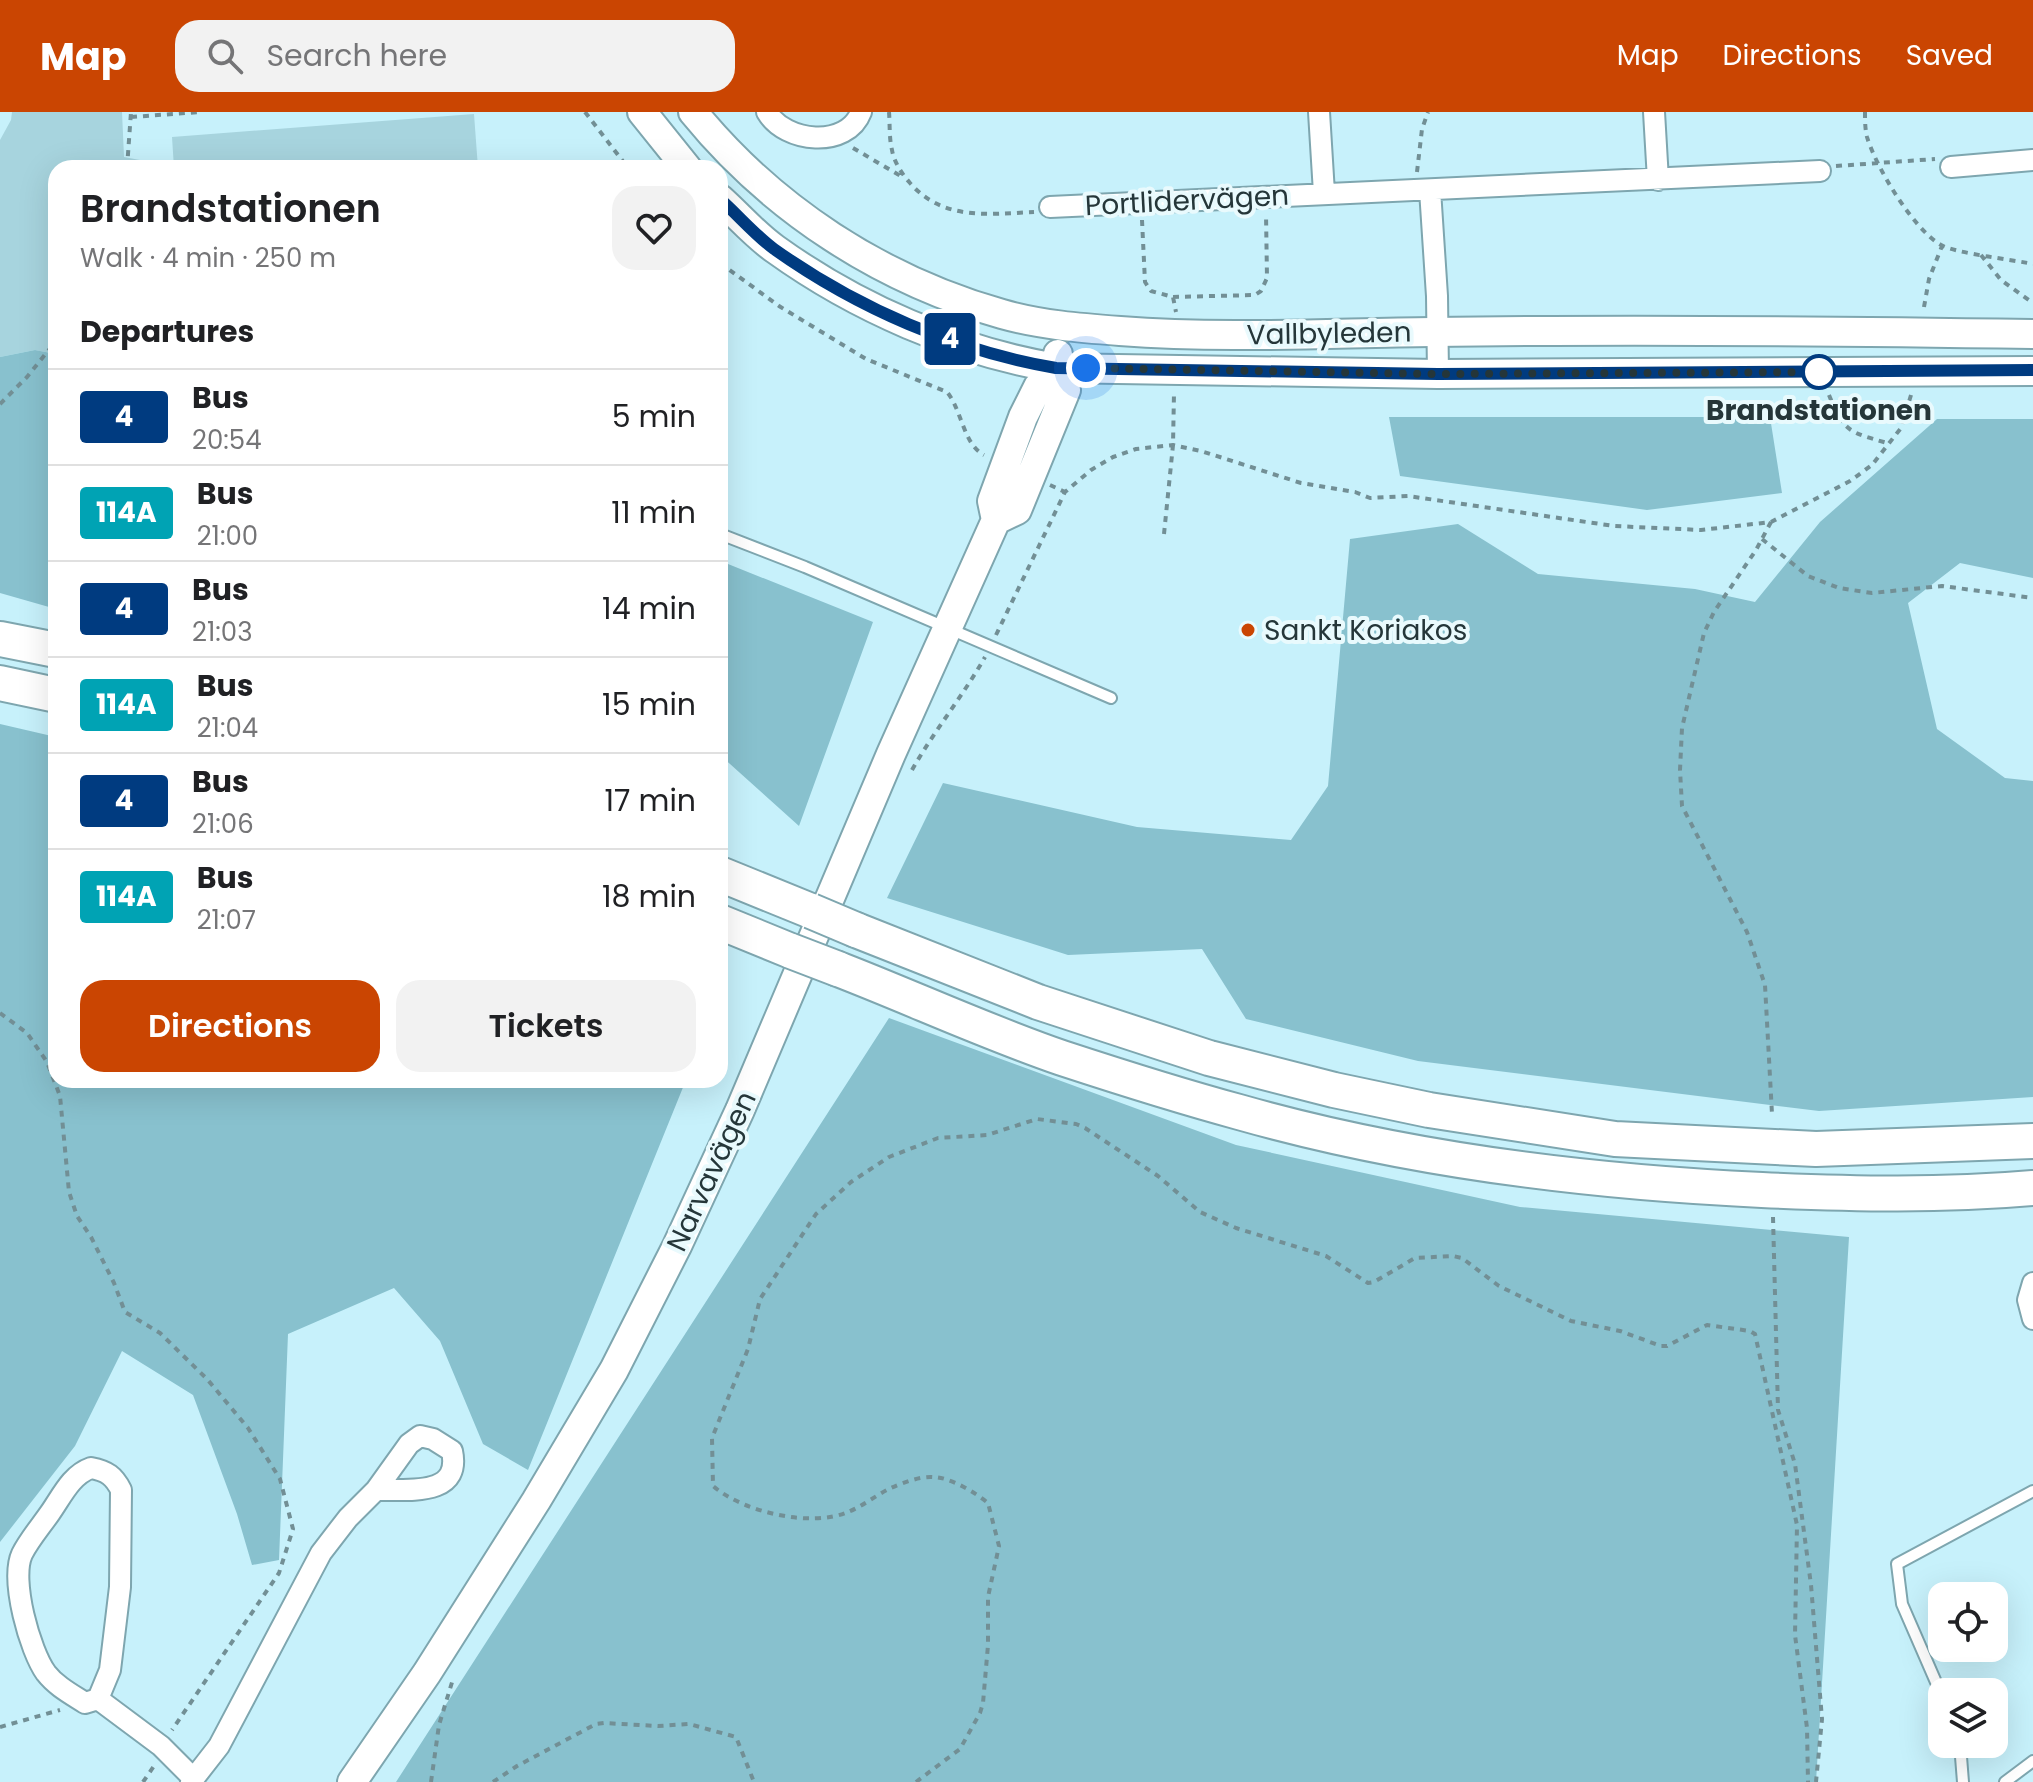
<!DOCTYPE html>
<meta charset="utf-8">
<style>
:root{--surface:#fff;--page:#f2f2f2;--text:#202124;--muted:#757577;--line:#e0e0e0;--accent:#ca4502}
body{margin:0;font-family:Poppins,sans-serif;background:var(--page);color:var(--text);height:100vh;display:flex;flex-direction:column;font-size:30px;white-space:nowrap}
*{box-sizing:border-box;margin:0}
p{font-size:26px;color:var(--muted)}
.icon{flex:none;width:44px;height:44px;fill:none;stroke:currentColor;stroke-width:2;stroke-linecap:round;stroke-linejoin:round}
.map{position:relative;flex:1;overflow:hidden}
.side{position:absolute;left:48px;top:48px;width:680px;height:928px;display:flex;flex-direction:column;background:var(--surface);border-radius:24px;box-shadow:0 8px 32px #0002}
.side>*{flex:none}
.badge{padding:0 16px;border-radius:6px;font-size:28px;line-height:52px}
.controls{position:absolute;left:1928px;top:1470px;display:grid;gap:16px}
.controls a{display:grid;place-items:center;width:80px;height:80px;border-radius:16px;background:var(--surface);box-shadow:0 8px 32px #0002;font-size:40px}
.you{position:absolute;width:40px;height:40px;margin:-20px;border:6px solid #fff;border-radius:50%;background:#1a73e8;box-shadow:0 0 0 12px #1a73e833}
.map>.badge{position:absolute;translate:-50% -50%;box-shadow:0 0 0 4px #fff}
h2{padding:0 32px;font-size:30px;line-height:72px}
.round{display:grid;place-items:center;flex:none;width:84px;height:84px;border-radius:24px;background:var(--page)}
.overview{display:flex;align-items:center;justify-content:space-between;height:136px;padding:0 32px}
h1{font-size:38px;font-weight:600;line-height:60px}
.cta{display:flex;gap:16px;margin-top:auto;padding:16px 32px}
.cta a{flex:1;height:92px;border-radius:24px;background:var(--accent);color:#fff;font-size:32px;font-weight:600;line-height:92px;text-align:center}
.cta a+a{background:var(--page);color:var(--text)}
ul{padding:0;list-style:none}
li{display:flex;align-items:center;gap:24px;height:96px;padding:0 32px;border-top:2px solid var(--line)}
li div{flex:1}
li b{display:block;font-size:30px}
li em{font-style:normal}
li .badge{min-width:88px;font-weight:700;text-align:center}
header{display:flex;align-items:center;gap:48px;box-sizing:border-box;height:112px;padding:0 40px;background:var(--accent);color:#fff}
header strong{font-size:38px}
nav{display:flex;gap:44px;margin-inline-start:auto;font-size:28px}
.search{width:560px;height:72px;background:var(--page);display:flex;align-items:center;gap:20px;box-sizing:border-box;padding:0 28px;border-radius:24px;color:var(--muted);font-size:30px}
.map>svg:first-child{display:block}
</style>
<header>
<strong>Map</strong>
<div class="search"><svg class="icon" aria-label="search" viewBox="0 0 24 24"><circle cx="10" cy="10" r="6"/><path d="M15 15l6 6"/></svg>Search here</div>
<nav><a>Map</a><a>Directions</a><a>Saved</a></nav>
</header>
<div class="map">
<svg width="2033" height="1670" viewBox="0 0 2033 1670">
<rect width="100%" height="100%" fill="#c7f1fb"/>
<path fill="#a7d4de" d="M12,0h110l2,45 37,7v4h-105v186l-21,-4 -35,7v-217l11,-20z
M474,2l4,54h-304l-2,-31z"/>
<path fill="#88c1ce" d="M35,238l21,4v255l-56,-16v-236z
M1389,305h381l12,76 -135,17 -247,-34z
M1937,307h96v159l-73,-15 -52,40 29,126 68,49 28,3v316l-214,14 -401,-50 -172,-42 -44,-70 -134,6 -181,-57 56,-115 194,44 154,13 37,-54 22,-247 108,-15 80,50 157,15 60,13 65,-80z
M720,452h8l145,58 -74,204 -79,-71z
M0,612l56,13v343h630l-158,390 -45,-26 -43,-103 -46,-53 -106,46 -9,226 -27,5 -15,-51 -44,-119 -71,-44 -47,95 -75,96z
M889,906l347,127 284,62 329,30 -33,545h-1420z"/>
<g fill="none" stroke-linecap="round" stroke-linejoin="round">
<defs>
<path id="lane" d="M720,422l85,33 306,131
M1942,1584l-40,-92 -5,-40 136,-73
M1960,1632l3,38
M2005,1670l28,-21"/>
<path id="street" d="M767,0c18,31 80,37 94,0
M1319,0l5,81
M1654,0l4,68
M1951,55l82,-7
M1430,78l7,106 1,78
M1050,95l770,-36
M2033,1171l-5,17 5,19
M98,1587l12,-29 10,-83 1,-97c-7,-14 -14,-19 -30,-22 -20,7 -29,28 -41,45 -9,13 -21,27 -28,41 -12,26 8,97 24,119 10,13 25,21 39,30l13,-4 63,47 33,33
M191,1670l28,-36 102,-193 27,-35 28,-28 33,-46 11,-8 13,3 19,12c10,47 -46,38 -76,39"/>
<path id="secondary" d="M642,0l45,56
M693,0c79,97 188,168 309,202 39,11 78,14 118,17 104,8 208,2 312,1 200,-3 401,-1 601,2
M720,87c18,16 35,36 55,50 82,59 181,102 281,119l382,6 595,-3
M996,408l21,-10 49,-120 -10,-22 2,-14
M352,1670l75,-109 109,-172 78,-131 63,-124 63,-136 151,-356 105,-234 -4,-19 31,-84 15,-30 18,-19"/>
<path id="highway" d="M0,527l56,11
M0,571l56,12
M720,762l91,37
M720,810l71,29
M856,818l182,72 171,56 125,32 95,20 186,29 201,10 217,-8
M838,857c75,29 148,63 224,89 58,19 118,38 177,54 169,48 348,70 523,78 90,4 181,6 271,-2"/>
</defs>
<use href="#lane" stroke="#7ea6af" stroke-width="14"/>
<use href="#street" stroke="#7ea6af" stroke-width="24"/>
<use href="#secondary" stroke="#7ea6af" stroke-width="32"/>
<use href="#highway" stroke="#7ea6af" stroke-width="38"/>
<path stroke="#728f95" stroke-width="4" stroke-dasharray="6 6" stroke-linecap="butt" d="M585,0l43,56
M889,0c1,12 0,26 3,38 2,12 10,24 18,33 33,38 78,31 124,29
M1865,0c0,8 0,17 2,25 9,30 46,92 74,108 13,8 73,15 92,19
M131,5l69,-5
M853,36l51,30
M1836,54l99,-7
M127,56l4,-56
M1417,60l5,-43 6,-17
M1142,108l3,62 6,9 22,6 3,15
M1981,143l20,25 32,23
M720,151l59,43 87,53 81,33c15,18 16,52 37,63
M1173,185l82,-2 6,-4 6,-13 -1,-64
M1924,195l5,-28 13,-33
M1829,283c15,38 21,37 58,48
M0,292l27,-27 29,-36
M1050,373l15,7
M1771,410l-15,28 -42,62 -10,21 -22,95 -2,42 2,36 65,126 18,53 7,129
M1164,422l9,-89 1,-52
M1762,427l46,37 31,12 33,5 70,-7 91,12
M996,523l69,-143 26,-22 22,-13 23,-8 37,-4 28,6 100,32 54,9 15,6 38,-2 206,30 87,4 70,-8 79,-41 22,-16 29,-37 10,-33
M912,658c22,-39 51,-74 73,-113
M0,901l27,20 20,29 13,34 9,96 8,24 14,21 23,46 11,29 35,21 47,46 41,49 32,51 13,50 -14,44 -107,157
M1773,1105l5,193 17,54 16,121 11,134 -6,63
M0,1615l60,-17
M143,1670l11,-16
M431,1670l8,-57 14,-46
M493,1670l24,-16 79,-42 8,-1 54,3 31,-2 47,13 18,45
M916,1670l44,-33 20,-36 3,-10 5,-58v-48l11,-51 -11,-43c-12,-10 -38,-26 -55,-26 -12,-1 -31,6 -42,11 -15,7 -28,18 -43,24 -37,16 -105,0 -135,-26l-1,-48 36,-89 12,-50 56,-85 35,-32 38,-25 49,-19 49,-3 50,-16 39,5 9,4 73,48 42,36 36,16 90,28 42,27 6,-1 41,-24 38,-2 9,2 37,28 72,35 49,10 41,15h6l40,-21 43,6 5,3 42,191 -2,110 12,93 1,54"/>
<use href="#lane" stroke="#fff" stroke-width="10"/>
<use href="#street" stroke="#fff" stroke-width="20"/>
<use href="#secondary" stroke="#fff" stroke-width="28"/>
<use href="#highway" stroke="#fff" stroke-width="34"/>
<defs>
<path id="highway-bridge" d="M811,799l45,19
M791,839l47,18"/>
</defs>
<use href="#highway-bridge" stroke="#7ea6af" stroke-width="38" stroke-linecap="butt"/>
<use href="#highway-bridge" stroke="#fff" stroke-width="34"/>
</g>
<g fill="none" stroke-linecap="round" stroke-linejoin="round">
<defs>
<path id="line" d="M720,87c18,16 35,36 54,50 83,59 182,102 282,119l382,6 595,-4"/>
</defs>
<use href="#line" stroke="#fff" stroke-width="18"/>
<use href="#line" stroke="#003b80" stroke-width="12"/>
<path stroke="#253639" stroke-width="8" stroke-dasharray="0 14.4" d="M1086,256l352,6 389,-2h-8"/>
</g>
<circle fill="#fff" stroke="#003b80" stroke-width="4" cx="1819" cy="260" r="16"/>
<circle fill="#ca4502" stroke="#e9fafd" stroke-width="3" cx="1248" cy="518" r="8"/>
<g text-anchor="middle" stroke-width="8" stroke-linejoin="round" paint-order="stroke">
<g font-size="28" fill="#253639" stroke="#e9fafd">
<text transform="translate(1187 88) rotate(-3)" y="10">Portlidervägen</text>
<text transform="translate(1329 221) rotate(-1)" y="10">Vallbyleden</text>
<text transform="translate(711 1059) rotate(-65)" y="10">Narvavägen</text>
</g>
<g font-size="28" font-weight="bold" fill="#253639" stroke="#e9fafd">
<text x="1819" y="308">Brandstationen</text>
</g>
<g font-size="28" fill="#253639" stroke="#e9fafd" text-anchor="start">
<text x="1264" y="528">Sankt Koriakos</text>
</g>
</g>
</svg>
<div class="controls">
<a><svg class="icon" aria-label="locate" viewBox="0 0 24 24"><circle cx="12" cy="12" r="6"/><path d="M12 2v4M12 18v4M2 12h4M18 12h4"/></svg></a>
<a><svg class="icon" aria-label="layers" viewBox="0 0 24 24"><path d="M12 4l9 5-9 5-9-5zM3 14l9 5 9-5"/></svg></a>
</div>
<div class="you" style="left:1086px;top:256px"></div>
<b class="badge" style="left:950px;top:227px;background:#003b80;color:#fff">4</b>
<section class="side">
<div class="overview"><div><h1>Brandstationen</h1><p>Walk · 4 min · 250 m</p></div><a class="round"><svg class="icon" aria-label="heart" viewBox="0 0 24 24"><path d="M12 20l-8-8c-3-5 5-10 8-4 3-6 11-1 8 4z"/></svg></a></div>
<h2>Departures</h2>
<ul>
<li><span class="badge" style="background:#003b80;color:#fff">4</span><div><b>Bus</b><p>20:54</p></div><em>5 min</em></li>
<li><span class="badge" style="background:#00a3b4;color:#fff">114A</span><div><b>Bus</b><p>21:00</p></div><em>11 min</em></li>
<li><span class="badge" style="background:#003b80;color:#fff">4</span><div><b>Bus</b><p>21:03</p></div><em>14 min</em></li>
<li><span class="badge" style="background:#00a3b4;color:#fff">114A</span><div><b>Bus</b><p>21:04</p></div><em>15 min</em></li>
<li><span class="badge" style="background:#003b80;color:#fff">4</span><div><b>Bus</b><p>21:06</p></div><em>17 min</em></li>
<li><span class="badge" style="background:#00a3b4;color:#fff">114A</span><div><b>Bus</b><p>21:07</p></div><em>18 min</em></li>
</ul>
<div class="cta"><a>Directions</a><a>Tickets</a></div>
</section>
</div>
